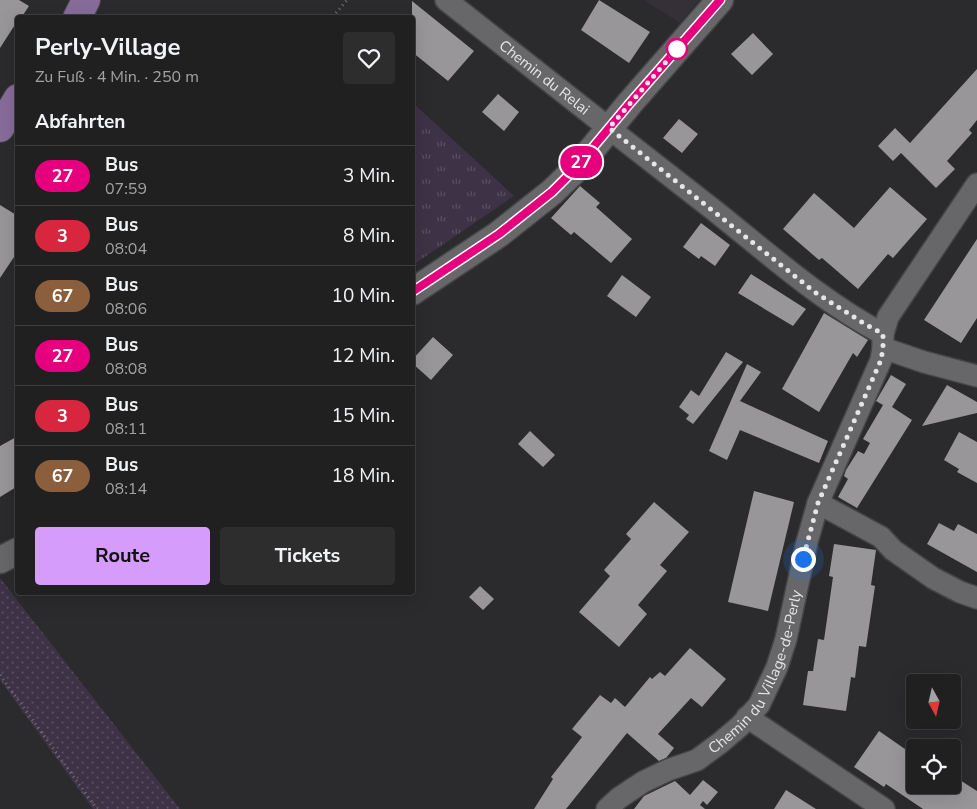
<!DOCTYPE html>
<html lang="de">
<meta charset="utf-8">
<style>
:root{--surface:#202021;--page:#2d2d2e;--text:#f1f3f6;--muted:#a2a3a5;--line:#3d3e3f;--accent:#d59cfb}
body{margin:0;font-family:"Nunito Sans",sans-serif;background:var(--page);color:var(--text);height:100vh;display:flex;flex-direction:column;font-size:19px;white-space:nowrap}
*{box-sizing:border-box;margin:0}
p{font-size:16px;color:var(--muted)}
.icon{flex:none;width:28px;height:28px;fill:none;stroke:currentColor;stroke-width:2;stroke-linecap:round;stroke-linejoin:round}
.map{position:relative;flex:1;overflow:hidden}
.sheet{position:absolute;left:15px;top:15px;width:400px;height:580px;display:flex;flex-direction:column;background:var(--surface);border-radius:5px;box-shadow:0 5px 20px #0002,0 0 0 1px var(--line)}
.sheet>*{flex:none}
.badge{padding:0 10px;border-radius:16px;font-size:18px;line-height:32px}
.needle{width:32px;rotate:172deg}
.controls{position:absolute;left:906px;top:674px;display:grid;gap:10px}
.controls a{display:grid;place-items:center;width:55px;height:55px;border-radius:5px;background:var(--surface);box-shadow:0 5px 20px #0002,0 0 0 1px var(--line);font-size:25px}
.you{position:absolute;width:25px;height:25px;margin:-12px;border:4px solid #fff;border-radius:50%;background:#1a73e8;box-shadow:0 0 0 8px #1a73e833}
.map>.badge{position:absolute;translate:-50% -50%;box-shadow:0 0 0 2px #fff}
h2{padding:0 20px;font-size:19px;line-height:45px}
.round{display:grid;place-items:center;flex:none;width:52px;height:52px;border-radius:5px;background:var(--page)}
.overview{display:flex;align-items:center;justify-content:space-between;height:85px;padding:0 20px}
h1{font-size:24px;font-weight:700;line-height:38px}
.action{display:flex;gap:10px;margin-top:auto;padding:10px 20px}
.action a{flex:1;height:58px;border-radius:5px;background:var(--accent);color:#111;font-size:20px;font-weight:700;line-height:58px;text-align:center}
.action a+a{background:var(--page);color:var(--text)}
ul{padding:0;list-style:none}
li{display:flex;align-items:center;gap:15px;height:60px;padding:0 20px;border-top:1px solid var(--line)}
li div{flex:1}
li b{display:block;font-size:19px}
li em{font-style:normal}
li .badge{min-width:55px;font-weight:700;text-align:center}
.map>svg:first-child{display:block}
</style>
<div class="map">
<svg width="977" height="809" viewBox="0 0 977 809">
<defs>
<pattern id="grass-tufts" width="24" height="20" patternUnits="userSpaceOnUse" patternTransform="scale(1.25)"><rect width="24" height="20" fill="#3e3246"/><path d="M3 7l-1-3M5 7V3M7 7l1-3M15 17l-1-3M17 17v-4M19 17l1-3" fill="none" stroke="#5a5061"/></pattern>
<pattern id="garden-dots" width="8" height="8" patternUnits="userSpaceOnUse" patternTransform="scale(1.25)"><rect width="8" height="8" fill="#3e3246"/><path d="M2 2h.1M6 6h.1" fill="none" stroke="#5a5061" stroke-width="1.8" stroke-linecap="round"/></pattern>
</defs>
<rect width="100%" height="100%" fill="#2b2a2c"/>
<path fill="#353038" d="M644,0h55l-19,23z"/>
<path fill="url(#grass-tufts)" d="M412,102l102,94 -101,69h-1z"/>
<path fill="url(#garden-dots)" d="M0,578l180,231h-87l-93,-129z"/>
<path fill="#989699" d="M0,0h19l10,6 -8,12h-3v2l-18,28z
M599,0l51,32 -21,31 -48,-33z
M412,1l62,50 -26,30 -36,-29z
M753,33l20,21 -21,21 -21,-21z
M977,69v51l-8,10 3,3 -25,28 8,8 -19,19 -35,-35 -8,8 -15,-15 17,-18 15,15z
M498,94l21,18 -15,19 -22,-19z
M679,119l19,15 -16,19 -19,-15z
M580,186l20,17 -4,4 36,32 -21,24 -37,-31 -3,3 -20,-17z
M890,187l37,32 -34,39 -5,-4 -30,35 -36,-31 -3,2 -36,-31 31,-36 40,35z
M0,205l18,11v35l-18,27z
M701,223l29,22 -15,21 -14,-10 -2,3 -16,-12z
M977,239v79l-16,25 -37,-23z
M751,274l55,35 -13,17 -55,-33z
M622,275l29,22 -15,20 -29,-21z
M824,313l44,27 -11,17 -4,-4 -34,59 -37,-23z
M433,337l20,18 -22,25 -19,-17v-3z
M726,352l17,10 -50,62 -7,-5 3,-4 -10,-8 12,-17 8,6z
M747,364l14,8 -21,29 88,40 -9,22 -79,-33 -13,30 -18,-9z
M891,375l15,9 -14,23 20,13 -55,88 -19,-11 10,-18 -4,-3 2,-6 12,-19 6,3 6,-11 -7,-4 20,-34 -7,-4z
M947,385l30,17v11l-55,13z
M530,431l25,24 -12,12 -25,-23z
M959,432l18,10v41l-20,-11 2,-3 -15,-9z
M18,436v50l-18,11v-51z
M754,491l40,11 -26,109 -40,-9z
M654,502l35,30 -29,33 7,6 -29,34 9,9 -28,33 -40,-35 31,-36 -6,-6 27,-31 -5,-5z
M939,523l15,8 4,-7 19,10v38l-50,-28z
M834,544l42,6 -5,35 4,1 -9,61 -7,-1 -4,32 -4,-1 -5,34 -43,-6 5,-34h5l5,-32 6,1 9,-63 -4,-1z
M480,586l14,13 -11,11 -14,-13z
M690,648l36,31 -24,28 -11,-9 -33,36 16,14 -8,10 -7,3 -32,-28 -61,76h-32l19,-30 -2,-2 31,-40 -10,-8 28,-34 11,8 4,-5 10,9 25,-30 2,2 8,-7 5,4z
M879,731l36,25v29h37v-10l25,16v18h-54l-37,-25 -2,3 -30,-20z
M703,780l15,12 -11,13 -4,-4 -3,4 5,4h-71l10,-13 29,-14 2,-1 15,14z
M786,790l30,19h-42z"/>
<g fill="none" stroke-linecap="round" stroke-linejoin="round">
<defs>
<g id="minor">
<path id="s1" d="M446,0c90,71 179,141 269,211 54,43 106,90 168,123"/>
<path d="M883,348l41,14 53,14"/>
<path d="M818,503l63,34 12,13 40,28 27,14 17,6"/>
<path d="M747,717l137,92"/>
<path id="s2" d="M607,809l12,-11 24,-16 25,-12 29,-10 23,-17 20,-17 19,-21 18,-38 9,-28 21,-97 11,-39 63,-143 2,-12v-14l5,-17 89,-133"/>
</g>
<path id="tertiary" d="M412,292l87,-58 53,-42 23,-22 55,-67 90,-103
M0,560l18,-9"/>
<path id="primary" d="M77,18l9,-18
M0,128l18,-30"/>
</defs>
<use href="#minor" stroke="#464546" stroke-width="24"/>
<use href="#tertiary" stroke="#464546" stroke-width="29"/>
<use href="#primary" stroke="#464546" stroke-width="30"/>
<path stroke="#757476" stroke-width="3" stroke-dasharray="1 4" stroke-linecap="butt" d="M336,18v-5l11,-13
M0,675l97,134"/>
<use href="#minor" stroke="#676668" stroke-width="21"/>
<use href="#tertiary" stroke="#676668" stroke-width="26"/>
<use href="#primary" stroke="#876c9a" stroke-width="28"/>
</g>
<g fill="none" stroke-linecap="round" stroke-linejoin="round">
<defs>
<path id="line" d="M412,292l87,-58 53,-42 22,-22 56,-67 90,-103"/>
</defs>
<use href="#line" stroke="#fff" stroke-width="11"/>
<use href="#line" stroke="#e6007e" stroke-width="8"/>
<path stroke="#e5e5e6" stroke-width="5" stroke-dasharray="0 9" d="M677,49l-68,79 207,165 49,31 18,10v14l-2,12 -63,143 -15,56"/>
</g>
<circle fill="#fff" stroke="#e6007e" stroke-width="2.5" cx="677" cy="49" r="10"/>
<g text-anchor="middle" stroke-width="5" stroke-linejoin="round" paint-order="stroke">
<g font-size="15" fill="#e5e5e6" stroke="#131314">
<text dy="5" stroke="none"><textPath href="#s1" startOffset="125">Chemin du Relai</textPath></text>
<text dy="5" stroke="none"><textPath href="#s2" startOffset="214">Chemin du Village-de-Perly</textPath></text>
</g>
</g>
</svg>
<div class="controls">
<a><svg class="needle" viewBox="-14 -14 28 28"><path d="M0-13l5 13h-10z" fill="#e53935"/><path d="M0 13l5-13h-10z" fill="#a2a3a5"/></svg></a>
<a><svg class="icon" aria-label="locate" viewBox="0 0 24 24"><circle cx="12" cy="12" r="6"/><path d="M12 2v4M12 18v4M2 12h4M18 12h4"/></svg></a>
</div>
<div class="you" style="left:803px;top:559px"></div>
<b class="badge" style="left:581px;top:162px;background:#e6007e;color:#fff">27</b>
<section class="sheet">
<div class="overview"><div><h1>Perly-Village</h1><p>Zu Fuß · 4 Min. · 250 m</p></div><a class="round"><svg class="icon" aria-label="heart" viewBox="0 0 24 24"><path d="M12 20l-8-8c-3-5 5-10 8-4 3-6 11-1 8 4z"/></svg></a></div>
<h2>Abfahrten</h2>
<ul>
<li><span class="badge" style="background:#e6007e;color:#fff">27</span><div><b>Bus</b><p>07:59</p></div><em>3 Min.</em></li>
<li><span class="badge" style="background:#d7263d;color:#fff">3</span><div><b>Bus</b><p>08:04</p></div><em>8 Min.</em></li>
<li><span class="badge" style="background:#8b5e3c;color:#fff">67</span><div><b>Bus</b><p>08:06</p></div><em>10 Min.</em></li>
<li><span class="badge" style="background:#e6007e;color:#fff">27</span><div><b>Bus</b><p>08:08</p></div><em>12 Min.</em></li>
<li><span class="badge" style="background:#d7263d;color:#fff">3</span><div><b>Bus</b><p>08:11</p></div><em>15 Min.</em></li>
<li><span class="badge" style="background:#8b5e3c;color:#fff">67</span><div><b>Bus</b><p>08:14</p></div><em>18 Min.</em></li>
</ul>
<div class="action"><a>Route</a><a>Tickets</a></div>
</section>
</div>
